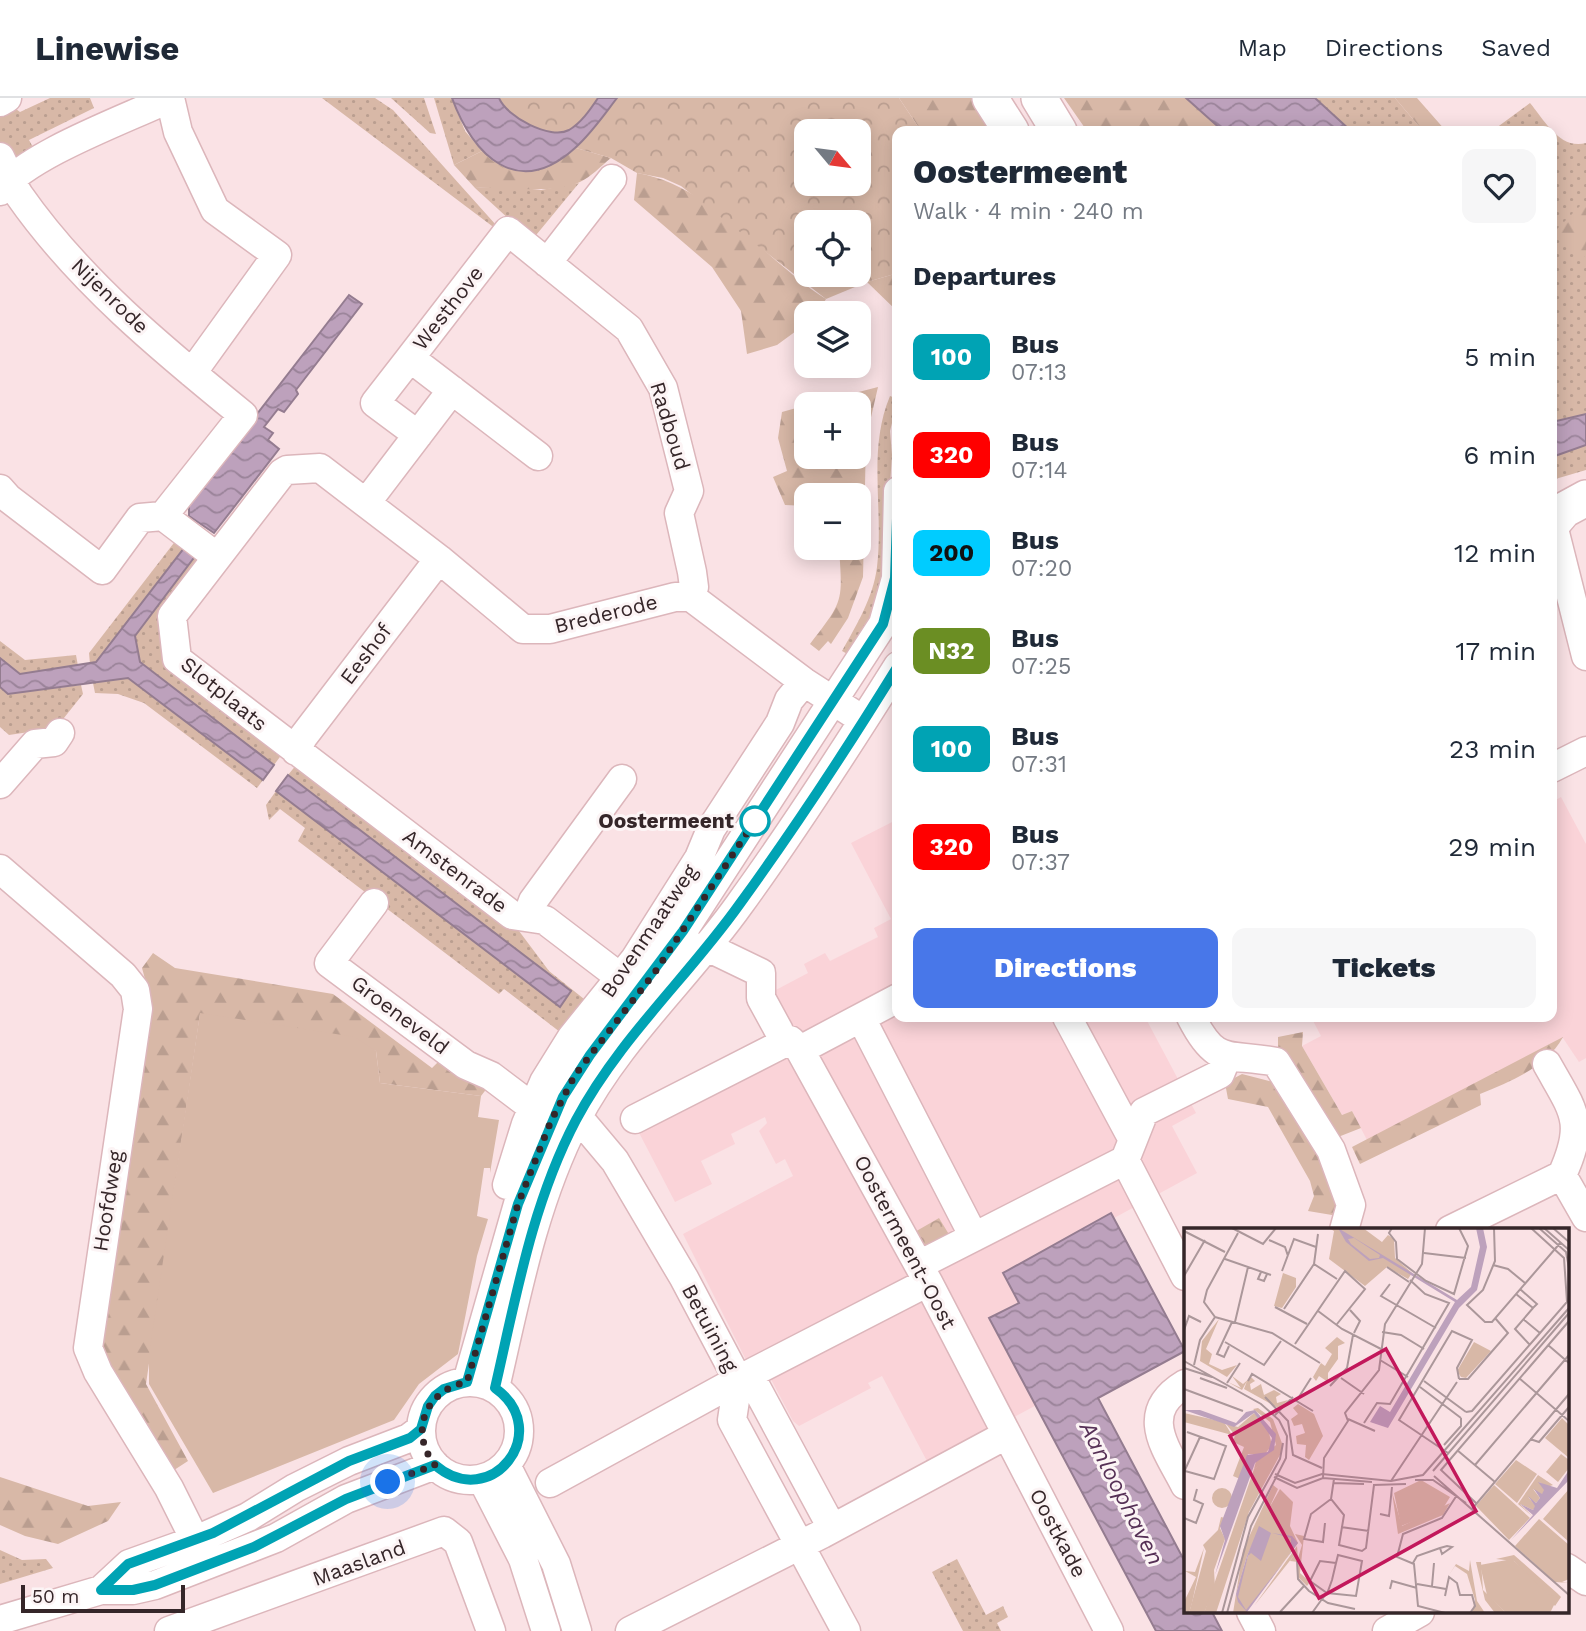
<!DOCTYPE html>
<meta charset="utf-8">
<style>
:root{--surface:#fff;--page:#f6f6f7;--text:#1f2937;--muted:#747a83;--line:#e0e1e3;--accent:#4877e9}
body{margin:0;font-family:"Work Sans",sans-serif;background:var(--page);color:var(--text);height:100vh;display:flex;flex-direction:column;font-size:26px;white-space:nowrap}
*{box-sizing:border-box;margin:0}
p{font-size:23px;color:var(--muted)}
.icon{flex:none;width:38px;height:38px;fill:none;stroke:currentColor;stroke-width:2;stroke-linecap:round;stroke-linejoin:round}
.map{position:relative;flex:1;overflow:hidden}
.details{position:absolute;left:892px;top:28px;width:665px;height:896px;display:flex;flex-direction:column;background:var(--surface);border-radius:14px;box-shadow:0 4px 18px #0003}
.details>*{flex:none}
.badge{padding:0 14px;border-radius:10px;font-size:24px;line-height:46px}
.needle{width:46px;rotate:119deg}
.buttons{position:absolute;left:794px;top:21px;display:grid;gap:14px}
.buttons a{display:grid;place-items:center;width:77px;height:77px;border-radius:14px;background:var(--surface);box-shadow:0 4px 18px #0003;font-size:35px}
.scale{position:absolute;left:21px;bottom:18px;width:164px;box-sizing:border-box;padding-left:7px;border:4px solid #352629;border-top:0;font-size:19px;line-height:24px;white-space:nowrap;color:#352629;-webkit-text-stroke:5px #fcf4f5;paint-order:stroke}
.you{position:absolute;width:35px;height:35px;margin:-18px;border:5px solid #fff;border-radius:50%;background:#1a73e8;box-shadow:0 0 0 10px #1a73e833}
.map>.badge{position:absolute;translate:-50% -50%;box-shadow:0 0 0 4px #fff}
h2{padding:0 21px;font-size:26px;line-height:63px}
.round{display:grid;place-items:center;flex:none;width:74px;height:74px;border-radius:14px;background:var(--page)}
.summary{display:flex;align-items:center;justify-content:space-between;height:119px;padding:0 21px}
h1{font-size:33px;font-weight:800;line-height:52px}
.primary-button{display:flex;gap:14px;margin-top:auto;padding:14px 21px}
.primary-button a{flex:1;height:80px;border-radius:14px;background:var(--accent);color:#fff;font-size:28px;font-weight:800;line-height:80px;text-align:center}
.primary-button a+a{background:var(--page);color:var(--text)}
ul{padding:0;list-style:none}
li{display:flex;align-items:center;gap:21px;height:98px;padding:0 21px}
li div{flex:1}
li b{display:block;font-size:26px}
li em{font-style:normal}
li .badge{min-width:77px;font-weight:700;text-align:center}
header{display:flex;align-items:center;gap:42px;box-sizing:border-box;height:98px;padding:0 35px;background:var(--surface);border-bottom:2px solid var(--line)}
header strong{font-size:33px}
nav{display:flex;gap:38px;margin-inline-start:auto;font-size:24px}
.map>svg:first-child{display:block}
</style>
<header>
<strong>Linewise</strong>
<nav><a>Map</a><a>Directions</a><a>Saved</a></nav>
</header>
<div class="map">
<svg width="1586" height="1533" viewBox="0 0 1586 1533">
<defs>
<pattern id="grass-dots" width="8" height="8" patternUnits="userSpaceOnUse" patternTransform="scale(1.75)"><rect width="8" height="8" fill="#d8b8a7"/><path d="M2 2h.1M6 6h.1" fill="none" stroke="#ba9e90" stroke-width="1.8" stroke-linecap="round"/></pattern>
<pattern id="forest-firs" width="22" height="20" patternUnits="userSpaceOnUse" patternTransform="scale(1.75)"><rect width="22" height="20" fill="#d8b8a7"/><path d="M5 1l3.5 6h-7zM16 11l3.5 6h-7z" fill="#ba9e90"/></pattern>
<pattern id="park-crowns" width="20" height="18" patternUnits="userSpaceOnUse" patternTransform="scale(1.75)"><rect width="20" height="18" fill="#d8b8a7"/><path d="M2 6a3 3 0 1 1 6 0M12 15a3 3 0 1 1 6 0" fill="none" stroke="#ba9e90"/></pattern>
<pattern id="water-waves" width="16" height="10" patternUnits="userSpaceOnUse" patternTransform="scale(1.75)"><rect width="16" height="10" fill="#bda1bc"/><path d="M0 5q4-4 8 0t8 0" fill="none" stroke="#9a8399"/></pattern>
</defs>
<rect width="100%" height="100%" fill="#fae2e5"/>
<path fill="#fad3d8" d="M1561,699l25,47v214l-7,4 -16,-24 -196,102 -15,-29 -10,4 -40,-69 19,-10 -10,-19h241v-215z
M898,721v198h247l51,96 -24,13 25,47 -184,100 31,128 -116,62 -46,-87 -14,7 3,5 -72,38 -6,-5 -31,-59 -12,6 -67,-134 110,-58 -8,-17 -9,5 -17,-33 8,-8 -2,-6 -34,17 4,10 -34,17 11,23 -37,18 -40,-77 143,-73 -6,-60 36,-19 -4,-9 21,-11 5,8 48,-24 -4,-9 17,-9 -40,-76z"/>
<path fill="url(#grass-dots)" d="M50,0h40l4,10 -65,32 7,13 -19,9 -17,-19v-28l12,-9 8,6z
M322,0h53l18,12 103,115v4z
M391,0h33l12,36 -6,-1z
M434,0h18l13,33 17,20 -28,14z
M1315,0h80l28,33h-72z
M1530,5c15,18 30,47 56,40v271l-34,8v-291h-60z
M579,85l-47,57 -57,-52 30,-2 36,4z
M890,298l8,3 -8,32 2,24 -9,137 -30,65 -11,-6c15,-27 31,-53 35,-84 7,-58 -10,-116 13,-171z
M1586,347v25l-34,10v-23z
M180,437l8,8 -92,119 -6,2 -1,-11z
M199,453l2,16 -29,105 103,80 10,-2 -11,15 -134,-103 -5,-26z
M0,543l25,19 51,-5 2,11 -58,8 -20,-16z
M128,580l135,102 -6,8 -113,-85 -26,-9 -23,-1 -2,-10z
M81,587l2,9 -27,34 -47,7 -9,-8v-40l8,7z
M297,666l6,9 88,67 26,11 -5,7 75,56 29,13 33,44 35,28 -24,33 -56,-43 -5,5 -201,-153 7,-13 -25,-19 -11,11 -3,-15 10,-14 284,215 11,-14 -283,-217z
M0,1452l22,10 24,-1 7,9 -53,16z
M957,1461l29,56 17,-9 5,11 -11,6 4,8h-38l-31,-59z"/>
<path fill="url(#forest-firs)" d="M899,0h78l21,33h-77z
M1064,0h122l37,33h-136z
M1395,0h22l29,33h-23z
M576,50l35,10c-10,8 -20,19 -31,24 -27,13 -75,4 -105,6l-21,-23 28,-14c36,30 58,24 94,-3z
M637,75c74,12 128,88 189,126l-7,12 -12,2v10l-30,22 -30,9 -6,-43 -29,-44 -78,-67z
M1582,106l4,4v50l-32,-26z
M898,175v39l-31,-30z
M878,289l-12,52 -3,138 -15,41 -17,26 -3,-3 -9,10 -9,-7c33,-43 33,-41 29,-96h20v-53h-52v11l-22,-1 -12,-28 14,-6 -9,-33 4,-26 25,-7v52h52v-53h-47z
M153,855l22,15 158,26 99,74 10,-10 49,25 -10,13 -101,-13 -4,-32 -176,-37 -54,370 42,77 -20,13 -69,-123 49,-361 -6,-22z
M1303,934l-1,14 40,69 10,-4 9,17 -28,11 -55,-89v-13z
M1563,939c-17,31 -52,44 -83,57l1,11 -121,59 -8,-17z
M1242,976l43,11 65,133 -42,-7 6,-15 -4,-15 -42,-74 -40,-8 -3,-16z
M0,1379l88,29 33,-4 -13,19 -50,23 -33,-8 -25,-11z"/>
<path fill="url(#park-crowns)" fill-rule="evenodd" d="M452,0h447l22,33h-23v142l-31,9 -41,17 -145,-113 -18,-8 -26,-5 -26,-15 -35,-10c-14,10 -31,24 -48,25 -40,2 -65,-44 -76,-75zM807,33h52v53h-52zM807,124h52v53h-52z
M939,1120l14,23 -27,15 -13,-23z"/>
<path fill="#d8b8a7" d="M200,915l155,24 21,14 4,32 101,13 -3,21 21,3 -9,53v-5h-6l-7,48 11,3 -11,37 -19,98 -39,30 -25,36 -181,73 -64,-109v-29z"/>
<path fill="url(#water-waves)" stroke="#947c90" stroke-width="2" d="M452,0h47c8,19 51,42 70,32 12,-7 21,-20 29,-32h19c-13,17 -26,36 -42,50 -57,52 -102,8 -123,-50z
M1186,0h129l36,33h-128z
M349,197l13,9 -66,86 2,4 -14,18 -6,-3 -14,18 9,6 -5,7 11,9 -65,84 -25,-17v-14z
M1586,316v31l-34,12v-35z
M188,445l11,8 -64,85 5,26 134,103 -11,15 -135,-102 -120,16 -8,-7v-29l20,16 76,-12z
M288,677l283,216 -11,16 -284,-216z
M1111,1115l74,138 -87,47 87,164v50h27l10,19h-66l-167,-313 30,-15 -16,-30z"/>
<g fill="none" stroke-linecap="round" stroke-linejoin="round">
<defs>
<path id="minor" d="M0,4l7,-4
M0,59c6,12 12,27 19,38 60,86 144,155 224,220l-80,101 -23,2 -38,52 -94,-72 -8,-9
M0,93c26,-36 126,-72 170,-93l8,34 37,78 62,45 -85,118
M547,165l65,-84
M410,260l-35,45 43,32
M538,358l-128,-98 98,-127 121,98 34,59 26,103 -10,22 13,59 2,15 -3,10
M366,405l86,-113
M163,418l54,41
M1553,427l33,131
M296,653l7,-14 136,-178
M1552,670l34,-17
M0,686l35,-40 19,-2 6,-9
M0,771l123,106 12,15 3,19 -50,339 10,24 71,116 38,76
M374,805l-45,60 137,102 25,11 41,31
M527,819l6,-16 89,-122
M705,848l56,27v25l18,33
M621,880l-76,-58 -33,-5 -335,-256 -5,-43 110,-143 5,-3 33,-2 119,91 84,70h27l125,-32h16l113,85 59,38
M1067,919l65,121
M1191,919c26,51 36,35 85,45l55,88 20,55 -7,25
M861,920l113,219
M800,952l98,-52
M1547,966c27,48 39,58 15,111l24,42
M578,1019l37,44 69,117 54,102 -6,40 114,211
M635,1021l155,-79 10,10 128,232 181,349
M1125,1062l60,116
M507,1087l19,-61 18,-42 28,-45 63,-78 64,-101 12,-29 69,-106 9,-23 15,-18
M1450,1132l112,-55
M919,1167l206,-105 19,-48 76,-38 7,-17
M749,1276l83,154
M421 1333a49 49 0 1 1 98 0a49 49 0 1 1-98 0Z
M467,1284l51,-178 45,-107 27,-42 93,-124 200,-307 13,-46 2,-87
M1185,1286c-48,29 -19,64 0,101
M495,1290c21,-91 38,-184 81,-268 42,-81 111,-142 163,-215 56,-77 108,-158 159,-239
M506,1367l50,99 21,67
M482,1381l41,80 23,72
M550,1385l188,-103 190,-98
M1567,1470l19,13
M101,1492l28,-26 67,-24 52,-23 47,-29 54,-27 60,-23 12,-9
M1251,1514l10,19
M0,1522l101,-30h32l22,-5 121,-47 70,-39 89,-34
M169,1533l275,-100 14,11 33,89
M630,1533l192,-97 184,-99
M1387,1533l33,-19"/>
<path id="major" d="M990,0l21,33
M1039,0l20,33
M1552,426l12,-14 22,-12"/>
</defs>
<use href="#minor" stroke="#dcb6bb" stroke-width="31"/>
<use href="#major" stroke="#dcb6bb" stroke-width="38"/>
<use href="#minor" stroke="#fff" stroke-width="28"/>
<use href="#major" stroke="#fff" stroke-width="35"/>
</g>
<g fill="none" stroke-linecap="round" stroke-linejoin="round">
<defs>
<path id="line" d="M898,391l-3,89 -12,46 -200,307 -93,124 -27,42 -45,107 -51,178 -23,7 -9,7 -7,10 -7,23 -11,9 -61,23 -136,72 -85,31 -27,26h32l22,-5 99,-38 92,-48 89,-34c56,48 120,-34 60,-77 21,-91 37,-184 81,-268 43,-81 111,-142 163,-215 56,-77 109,-158 159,-239"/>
</defs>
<use href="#line" stroke="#fff" stroke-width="16"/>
<use href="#line" stroke="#00a3b4" stroke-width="10"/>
<path stroke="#352629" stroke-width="7" stroke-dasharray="0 12.6" d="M388,1384l47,-17c-27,-34 -9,-75 32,-83l51,-178 33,-83 24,-46 80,-103 100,-151"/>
</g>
<circle fill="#fff" stroke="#00a3b4" stroke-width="3.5" cx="755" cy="723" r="14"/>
<g text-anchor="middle" stroke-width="6" stroke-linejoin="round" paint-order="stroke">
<g font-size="21" fill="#352629" stroke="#fcf4f5">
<text transform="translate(110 198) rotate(44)" y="7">Nijenrode</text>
<text transform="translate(448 210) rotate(-52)" y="7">Westhove</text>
<text transform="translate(670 328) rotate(73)" y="7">Radboud</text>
<text transform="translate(606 516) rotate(-14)" y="7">Brederode</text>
<text transform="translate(366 556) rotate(-53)" y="7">Eeshof</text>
<text transform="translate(224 596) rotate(39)" y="7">Slotplaats</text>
<text transform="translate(455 773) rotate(37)" y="7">Amstenrade</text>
<text transform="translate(649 833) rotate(-56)" y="7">Bovenmaatweg</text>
<text transform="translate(400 917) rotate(37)" y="7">Groeneveld</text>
<text transform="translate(108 1103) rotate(-81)" y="7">Hoofdweg</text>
<text transform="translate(905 1144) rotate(62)" y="7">Oostermeent-Oost</text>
<text transform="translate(710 1230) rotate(62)" y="7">Betuining</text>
<text transform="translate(1058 1435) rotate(62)" y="7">Oostkade</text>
<text transform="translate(359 1465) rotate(-20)" y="7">Maasland</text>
</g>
<g font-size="21" font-weight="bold" fill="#352629" stroke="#fcf4f5" text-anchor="end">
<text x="734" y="730">Oostermeent</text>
</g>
<g font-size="23" font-style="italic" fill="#563056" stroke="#fcf4f5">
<text transform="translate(1122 1395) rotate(63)" y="8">Aanloophaven</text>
</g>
</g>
<g transform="translate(1184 1130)">
<rect width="385" height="385" fill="#fae2e5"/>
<path d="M99,45l13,5v9l-14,21 -8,-2zM290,114l17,9 -25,27 -5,-1 -4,-6zM48,148l11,8 8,-7 4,4 -5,3 1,6 10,-6 3,11 10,-5 7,4 -5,3 1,6 11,-3 -8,9 -36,-20 3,-8 -5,9 -14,-8 13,6zM74,180l15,11 10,27 -2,7 -27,16 2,-8 20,-16 -6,-23 -17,-13zM0,185l40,9 8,13 -48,-13zM70,185l13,12 5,20 -7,9h-17l-8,25 -7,-3 11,-29 -11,-5 2,-7 -9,-11 12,3zM378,190l7,7v33l-24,-20zM354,247l15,10 -6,2 -8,-5 6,8 -3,5 -9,-6 7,9 -4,5 -8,-6 8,9 -3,4 -13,-6 12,12 -14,-12zM310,257l36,33 -21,22 -33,-34zM28 270a10 10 0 1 1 20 0a10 10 0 1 1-20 0ZM37,289l4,1 -5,10 5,11 -11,31 1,17 -11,26h-15l17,-62 -3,-6 15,-15zM355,291l30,26v34l-7,3 7,1 -14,-1 -40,-36zM111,306l9,2 -4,37 10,9 -3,4 -9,-9v-15l-8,-1 6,-8 -42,53 43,-60 1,12 4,-13z" fill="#d8b8a7"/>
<path d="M35,91l-13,30 6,5 -3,10 13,6 15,-5 -10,12 -27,-16 2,-20zM93,224l4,1 -32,59 -33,101h-12l50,-144zM377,226l8,6v8l-11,14 -12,-10zM332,232l21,14 -20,29 -22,-19zM89,257l5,4 -31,67 -11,38 12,19h-15l10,-63zM208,264l10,34 48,-23 -7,12 -45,19zM20,320l-12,55 -3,10h-5v-11l12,-25 -11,-6 10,1zM330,327l43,38 4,4 -6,9 -41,-45 -18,-2zM286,332l7,41 8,12h-13l3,-13 -8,-26 -12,-8 -6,9 7,-11 13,7zM292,334h5l2,28 23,23h-11l-10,-13z" fill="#d8b8a7"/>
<path d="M145,0h34l19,14 6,-7 6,4 1,19 17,15 -4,6 -21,-12 -22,19 -36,-27 5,-28zM153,109l8,6 -7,3v13l-10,14v9l-9,-6 -3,5 -3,-4 8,-14 4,3 7,-12 -7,-6zM114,176l16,10 9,22 -14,24 -4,-3 1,-12 -9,-1 -1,-8 9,-3 -3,-9 -8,2 -3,-7 7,-5 -5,-6zM96,261l13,13 -3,24 8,17 -52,69 -10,-14 5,-22 18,-50z" fill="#d8b8a7"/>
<path d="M237,252l29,17 -8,13 -41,16 -7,-33zM385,261v53l-26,-23zM328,331l36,35 10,3 -8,16h-44l-19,-18 -7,-30z" fill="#d8b8a7"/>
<path d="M154,0l119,72 14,-13 9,-40 -4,-19h7l4,19 -10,43 -18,18 -71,120 -18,-6 10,-16 10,6 65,-110 -72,-44 -14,3 -23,-19zM170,10l26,17 -1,3 -9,1 -19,-15 -3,-5zM0,182h16l36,13 10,-11 9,-2 21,24 -2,16 -19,13 -40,112 10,-35 -5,-14 27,-71 21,-3 4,-14 -18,-25 -20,14zM385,242v10l-58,60 22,-25 -13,-11 13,6 2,-4 -7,-10 8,7 4,-5 -6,-9 8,5 2,-4 -6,-8 19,6zM75,298l12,7 -10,28 -10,-8 -3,3 -10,41 8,13 45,-57v-15l-19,-5 20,3 6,7 -51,69 -9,-10 -2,-8 11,-38z" fill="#bda1bc" fill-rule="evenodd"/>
<path fill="none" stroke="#ab979a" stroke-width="2" d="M48,0l31,16 13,-16M208,0l-3,5 7,9 1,17 29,22 28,13 14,-48 -9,-18M310,0l1,33 -12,29 -16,15 18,17h7l69,-80M347,0l33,30 3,44 -27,31M355,0l27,24 3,16M360,0l25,22M369,0l16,14M0,3l41,21M134,6l-4,30 23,15M85,12l16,7 3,9M240,25l42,5M41,31l46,16M309,37l15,4 17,14M203,39l22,15M98,43l12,-32 22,8M77,44l-3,7 6,2 3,-7M0,48l21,-36M206,56l-9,12 55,32M332,66l17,14 4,-4 -17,-15M91,79l32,17M100,81l30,-45M166,82l10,11 -6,12M134,83l24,18 39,20M31,89l57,16 48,30M51,94l13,-55M0,102l5,-14 12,6M198,104l19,3 23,14M41,114l39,23 17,-24M111,116l50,-73 20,18 -28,35M346,117l-15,-16 18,-21M364,117l21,18M45,118l-5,11 -7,-3 15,-32M196,132l28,17M0,133l77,43 18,16 8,16 -1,22 -35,68 -24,87M10,137l6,-25 15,-23 -11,-15 3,-12 31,-57M0,140l28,9M16,150l27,10M157,150l23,16M335,150l50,43M275,151h9l40,-46 -13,-15M64,153l4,-7 61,37M240,153l42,31M43,155l13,-20M146,158l17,-18 6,-33M236,159l41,31M0,161l59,22M81,169l23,24 5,34 29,13M113,172l14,-22M282,184l6,-1 68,-78 -17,-14M91,187l18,-18M164,191l27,12M180,195l13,-20 13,1 59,-101 -24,-9 -15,-14M346,211l9,3 30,-35M260,217l17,-19v-8M273,222l38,32M264,225l-49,-33 53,-89 20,9 -15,28 2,11M291,237l94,-110M1,243l29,8 12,-33 -39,-14M249,243l136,-158M0,244l16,-35M91,246l20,9 27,-9 69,7 32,-6 146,-167M250,248l135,119M90,249l23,11 26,-10 49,4M139,250l1,-20 24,-37 -3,-8 34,-43 6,-46 37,-60 3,-36M150,251l-3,20 13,16 -5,30 23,6 4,-3 8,-63M231,252h18l33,23M207,253l66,-99M149,255l31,1M189,257l33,-1M292,275l-35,-33 128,-149M288,281l97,-115M196,286l9,2 3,-29M0,290l12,5 7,-19 -9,-4 3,-11M141,295l-2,19 -19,-3 7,-25 20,-15M157,299l28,4M113,333l1,18 11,12 19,12 27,6M229,335l4,-7 23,-8 7,-2 5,1 -10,7 -2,-6M233,356l29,5M248,358l2,-23M206,361l2,-8 25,7M261,368l4,-19 8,6 3,12h12l3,11 -5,7M96,384l24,-26M38,385l26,-96 32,-58 3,-16M128,385l10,-14 5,-6 1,-2 4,-11 4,-17 2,-8 24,6 -6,35 -29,-3 -17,-12 10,-20 16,2M261,385l-27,-7 -4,-42 -17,-7 6,-23 39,-16 15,-23"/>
<path fill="#c2185b" fill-opacity="0.15" stroke="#c2185b" stroke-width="3.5" d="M202,121l90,162 -157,87 -89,-162z"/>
<rect width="385" height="385" fill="none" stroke="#352629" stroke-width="3.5"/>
</g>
</svg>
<div class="buttons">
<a><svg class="needle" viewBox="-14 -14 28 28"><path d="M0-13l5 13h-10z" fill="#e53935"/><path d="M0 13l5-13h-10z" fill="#747a83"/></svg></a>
<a><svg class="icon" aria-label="locate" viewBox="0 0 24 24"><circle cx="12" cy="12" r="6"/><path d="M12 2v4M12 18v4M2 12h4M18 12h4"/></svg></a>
<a><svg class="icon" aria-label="layers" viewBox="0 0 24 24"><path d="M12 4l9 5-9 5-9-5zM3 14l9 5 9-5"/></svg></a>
<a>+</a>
<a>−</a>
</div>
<div class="scale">50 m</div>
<div class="you" style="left:388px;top:1384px"></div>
<section class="details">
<div class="summary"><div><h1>Oostermeent</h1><p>Walk · 4 min · 240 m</p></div><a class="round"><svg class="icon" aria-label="heart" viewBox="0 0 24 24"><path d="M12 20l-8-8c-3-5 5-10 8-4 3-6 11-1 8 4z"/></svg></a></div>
<h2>Departures</h2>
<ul>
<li><span class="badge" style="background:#00a3b4;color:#fff">100</span><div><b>Bus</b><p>07:13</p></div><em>5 min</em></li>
<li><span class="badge" style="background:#f00;color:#fff">320</span><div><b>Bus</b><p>07:14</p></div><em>6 min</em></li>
<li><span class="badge" style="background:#0cf;color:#111">200</span><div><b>Bus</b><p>07:20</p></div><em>12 min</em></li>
<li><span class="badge" style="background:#6b8e23;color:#fff">N32</span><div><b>Bus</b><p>07:25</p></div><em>17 min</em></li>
<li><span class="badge" style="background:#00a3b4;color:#fff">100</span><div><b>Bus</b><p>07:31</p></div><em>23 min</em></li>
<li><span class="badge" style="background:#f00;color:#fff">320</span><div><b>Bus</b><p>07:37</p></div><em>29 min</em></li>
</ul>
<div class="primary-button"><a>Directions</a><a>Tickets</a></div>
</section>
</div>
